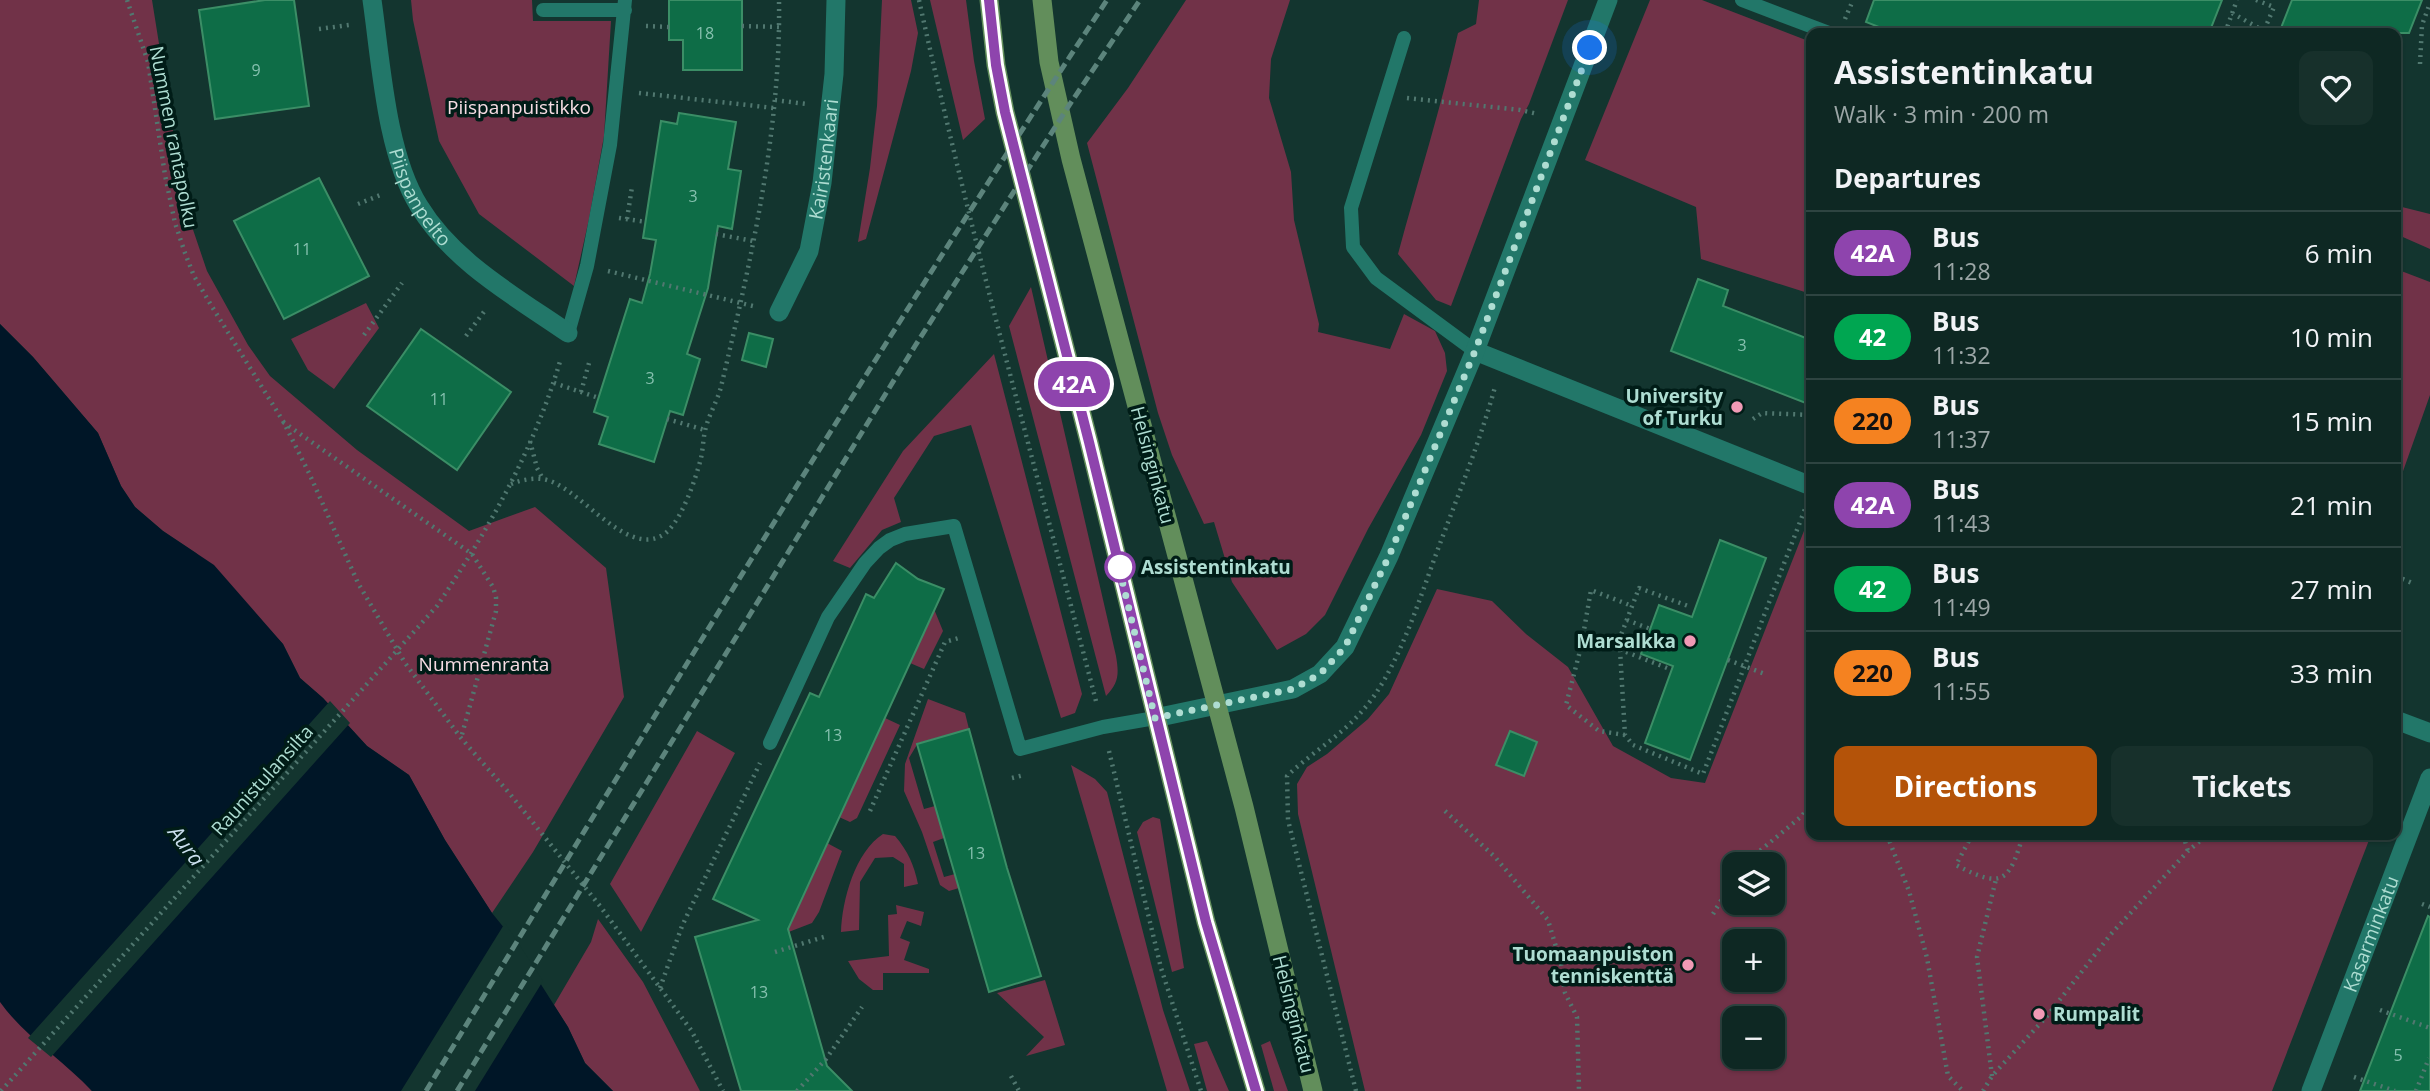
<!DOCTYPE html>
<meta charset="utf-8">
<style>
:root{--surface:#0e2823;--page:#17302b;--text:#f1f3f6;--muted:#9ba6a6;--line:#2e4441;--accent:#b45309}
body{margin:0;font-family:"Open Sans",sans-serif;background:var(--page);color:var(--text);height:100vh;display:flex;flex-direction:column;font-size:26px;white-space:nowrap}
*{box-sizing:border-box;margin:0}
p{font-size:23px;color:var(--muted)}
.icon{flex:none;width:38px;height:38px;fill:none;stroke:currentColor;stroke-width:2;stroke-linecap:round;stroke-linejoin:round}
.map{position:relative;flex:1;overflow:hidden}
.panel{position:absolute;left:1806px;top:28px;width:595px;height:812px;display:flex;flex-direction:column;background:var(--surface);border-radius:14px;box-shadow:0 2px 5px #0004,0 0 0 2px var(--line)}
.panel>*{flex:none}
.badge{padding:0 14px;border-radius:23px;font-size:24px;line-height:46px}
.fabs{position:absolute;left:1722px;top:852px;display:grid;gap:14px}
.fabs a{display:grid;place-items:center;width:63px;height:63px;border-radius:14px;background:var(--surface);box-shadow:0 2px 5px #0004,0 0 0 2px var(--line);font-size:35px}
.you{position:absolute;width:35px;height:35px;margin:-18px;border:5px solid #fff;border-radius:50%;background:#1a73e8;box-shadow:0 0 0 10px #1a73e833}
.map>.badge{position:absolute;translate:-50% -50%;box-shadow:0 0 0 4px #fff}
h2{padding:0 28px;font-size:26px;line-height:63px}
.round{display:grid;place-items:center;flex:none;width:74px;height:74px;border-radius:14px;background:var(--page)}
.summary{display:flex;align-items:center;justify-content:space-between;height:119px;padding:0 28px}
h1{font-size:33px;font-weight:700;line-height:52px}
.cta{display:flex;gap:14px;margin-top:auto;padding:14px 28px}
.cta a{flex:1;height:80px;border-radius:14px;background:var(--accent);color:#fff;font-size:28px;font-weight:700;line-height:80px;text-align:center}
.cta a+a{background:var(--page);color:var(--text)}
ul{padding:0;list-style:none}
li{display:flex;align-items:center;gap:21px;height:84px;padding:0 28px;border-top:2px solid var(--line)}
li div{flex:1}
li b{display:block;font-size:26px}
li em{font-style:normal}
li .badge{min-width:77px;font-weight:700;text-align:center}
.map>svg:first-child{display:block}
</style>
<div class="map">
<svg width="2430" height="1091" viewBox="0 0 2430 1091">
<rect width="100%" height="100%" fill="#13352f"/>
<path fill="#713248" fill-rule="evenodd" d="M0,0h152l33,206 22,65 41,74 22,31 87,74 112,81 66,-24 71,61 18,129 -91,155 -41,61 -47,-73 -36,-65 -42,-29 -44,-48 -23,-20 -17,-34 -87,-91 -33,-22 -28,-24 -14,-21 -23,-53 -65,-76 -33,-33z
M411,0h121l1,21h78l-7,115 -15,83 -15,67 -95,-72 -40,-73 -26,-121z
M882,0h29l7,33 -7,38 -45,168 -8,3 12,-74 7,-62z
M930,0h36l8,61 11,58 -22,21z
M1186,0h104l-19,59 -2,39 22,74 3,48 25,104 -1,8 72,17 14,-35 31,17 10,22 2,18 -26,64 -53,94 -43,86 -19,19 -29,16 -45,-68 -18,-60 -10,2 -32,-69 -14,-42 -71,-270 41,-55z
M1479,0h89l-39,104 -8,15 -70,187 -15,-6 -38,-46c20,-74 43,-146 60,-221l18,-9z
M1650,0h52l109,42v252l-110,-35 -5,-52 -111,-47z
M2402,207l28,7v35l-34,-15v-10z
M2396,269l34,13v113l-34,96z
M1031,287l85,369c3,18 3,27 -10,40l-97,-370z
M366,303l13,25 -45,61 -26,-19 -17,-31z
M994,354l88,340 -7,19 -14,5 -90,-293 -37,11 -40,62 7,24 -19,8 -32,38 -17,-7 70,-110z
M1811,513v322h560l-99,256h-907l-67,-277 -1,-30 10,-17 20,-13 41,-35 21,-25 48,-105 55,12 34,33 42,33 45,79 58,32 34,5zM1510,731l27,11 -13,34 -28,-11zM1734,864h39v39h-39zM1734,942h39v38h-39zM1734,1018h39v39h-39z
M934,609l9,22 -19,38 -14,-6z
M928,699l37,14 4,16 -51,14 -9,15 15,51 11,-3 9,32 -11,4 11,35 11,-3 4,14 -10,3 -9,-6 -18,-53 -18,-41 1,-27z
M0,713l73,357 19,21h-92z
M885,718l15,7 -43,93 -7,4 -11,-5z
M697,731l38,22 -94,179 -31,-48z
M1071,765l24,14 12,13 56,218 27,81h-23z
M1153,817l7,2 24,149 -12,4 -35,-140 6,-10z
M883,834l12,2c13,15 19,29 23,48l-14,3v-23l-11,-7 -18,1 -15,24 -1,48 -18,2c1,-32 14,-80 42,-98z
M827,843l15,8 -23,61 -7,11 -26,10z
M896,905l28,7 -3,14 -14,-5 -7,17 10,4 -6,18 25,9v4h-46v17h-10l-14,-11 -11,-18 41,-5 -1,-41 9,-1z
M598,919l45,63 57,109h-87l-28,-28 -17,-36 -14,-22 37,-63z
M1045,980l20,65 -39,11 18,-19 -47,-44z
M1207,1041l22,50h-22l-13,-47z
M1270,1041l18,50h-14l-13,-46z"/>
<path fill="#001627" d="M0,324l33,33 65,76 23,53 14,21 28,24 51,34 69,79 17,34 23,20 44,48 42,29 36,65 47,73 17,21 59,93 17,36 28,28h-521c-29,-31 -67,-54 -92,-89z"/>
<path fill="#13352f" d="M330,701l20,22 -299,334 -23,-19z
M505,923l38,58 -68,110h-74z"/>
<path fill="#0e6d47" stroke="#3b8e66" stroke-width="2" d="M265,0h29l15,106 -94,13 -16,-109z
M669,0h73v70h-59v-30h-14z
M1874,0h348l-13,33h-315l-28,-11z
M2292,0h130l-13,33h-130z
M679,113l57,9 -8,47 13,2 -9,58 -14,-3 -10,62 -21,66 13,5 -17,56 -13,-4 -16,51 -55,-18 9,-27 -14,-5 36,-113 12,4 8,-29 6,-34 -13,-2 18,-117 16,3z
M319,178l50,98 -85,43 -50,-98z
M1698,279l30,11 -5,16 88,34v65l-140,-54z
M421,329l90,63 -54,78 -90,-64z
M749,333l24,6 -7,28 -24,-7z
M1720,540l46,18 -76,202 -45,-17 28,-77 -32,-12 18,-49 33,12z
M896,563l22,16 26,10 -156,340 39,137 25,25h-111l-46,-154 63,-17 -45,-21 97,-206 9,4 47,-103 8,4z
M969,729l38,139 34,108 -52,16 -72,-248z
M1510,731l27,11 -13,34 -28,-11z
M2428,916l2,1v174h-70z"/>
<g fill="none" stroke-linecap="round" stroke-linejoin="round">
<path stroke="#517870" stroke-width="4.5" stroke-dasharray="2 5" stroke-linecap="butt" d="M127,0l21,62 17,113 10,48 10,30 9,23 17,29 72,116 26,52 49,110 47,80 56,75 49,56 90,112 91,124 32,61
M919,0c52,237 117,470 178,705
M2256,0l18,7 -11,26
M2232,13l32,18
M1845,19l8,-19
M646,26l23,1
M742,26l37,1
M319,29l30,-4
M2225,33l12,-33
M2420,64l2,-39 8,-22
M639,93l135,15
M1407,98l113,12 18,4
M775,100l31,4
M358,204l25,-10
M619,218l27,4
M627,219l5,-32
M716,234l37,7
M608,271l145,35
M364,335l38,-52
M466,336l20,-27
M554,383l45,15
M581,392l8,-29
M667,419l38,11
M1753,419l9,-6 49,2
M283,422l189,132 21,33 3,10v14l-35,127
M530,441l7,27 6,11
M511,484c10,-4 21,-6 31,-5 35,4 81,77 119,57 19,-9 35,-58 40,-78 2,-9 2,-18 4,-27 3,-15 12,-29 16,-44 30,-127 60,-256 58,-387
M2396,576l16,7
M1627,620l23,9
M1620,650l5,85 8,10 70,29 102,-265
M1728,660l37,14
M1667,668l-51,-20 23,-60 52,19
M1625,735l-26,-4 -33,-26 15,-58 10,-57 41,16
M1109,751l52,217 40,123
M1012,778l12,-3
M870,811l75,-169 17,-5
M1445,811l50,46 53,63 13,44 4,29 12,24 2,74
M1887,835l22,56 18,67 21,118 15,15
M1972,835l-16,30c46,24 53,18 67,-30
M2183,835l5,16
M1744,864l59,-49 8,-17
M2422,904l8,3
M1713,914l21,-35
M775,952l52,-16
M660,988l22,-62 78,-163
M2380,1010l50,18
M1011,1076l8,15
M1992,1076l-15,-119 19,-78
M2354,1077l41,14
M1,1091l436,-485c52,-77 98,-158 124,-248
M797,1091l29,-32 36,-52
M1356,1091l-68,-271 -1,-44c24,-23 54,-40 76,-66 33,-37 55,-106 72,-153 21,-57 44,-112 60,-170
M1983,1091l9,-15 56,-61 63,-81 77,-83 19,-16
M2416,1091l13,-33"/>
<path stroke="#227769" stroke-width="14" d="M1742,0l87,33
M543,10h82
M1404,38l-53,170 2,39 23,31 99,73
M568,333l19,-67 23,-121 15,-145
M770,743l58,-126 37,-54 14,-15 11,-8 15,-6 49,-8 66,223 83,-22 52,-9"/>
<g stroke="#227769" stroke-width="19">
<path id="s1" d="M372,0c9,62 14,153 47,206 34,56 97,91 149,127"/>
<path id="s2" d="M779,312l30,-61 13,-68 12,-109 2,-74"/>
<path d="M1475,351l336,135"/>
<path d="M1155,718l138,-29 27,-15 25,-27 44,-91 86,-205 133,-351"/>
<path d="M2396,720l34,13"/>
<path id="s3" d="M2311,1091l119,-313"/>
</g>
<path stroke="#628e5b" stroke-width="19" d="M989,0l7,65 9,47 84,330 117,480 50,169
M1042,0l7,62 22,97 173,648 69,284"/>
<path stroke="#5c847c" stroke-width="5" stroke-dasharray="10 5" stroke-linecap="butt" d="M426,1091c223,-366 445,-733 681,-1091
M457,1091l458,-745 153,-239 72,-107"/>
</g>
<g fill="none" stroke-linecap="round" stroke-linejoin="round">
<defs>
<path id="line" d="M989,0l7,65 9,47 84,330 117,480 50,169"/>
</defs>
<use href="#line" stroke="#fff" stroke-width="16"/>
<use href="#line" stroke="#8e44ad" stroke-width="10"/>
<path stroke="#aeddd2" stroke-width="7" stroke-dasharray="0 12.6" d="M1120,567l-2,-4 37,155 138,-29 27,-15 25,-27 44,-91 86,-205 115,-303"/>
</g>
<g fill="#f09ab5" stroke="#001c17" stroke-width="2.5">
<circle cx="1737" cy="407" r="7"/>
<circle cx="1690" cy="641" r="7"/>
<circle cx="1688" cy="965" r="7"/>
<circle cx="2039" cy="1014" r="7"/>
</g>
<circle fill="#fff" stroke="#8e44ad" stroke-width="3.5" cx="1120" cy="567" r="14"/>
<g text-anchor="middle" stroke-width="7" stroke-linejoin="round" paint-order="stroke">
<g font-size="16" fill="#86c1af">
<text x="705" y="39">18</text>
<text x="256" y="76">9</text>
<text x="693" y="202">3</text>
<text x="302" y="255">11</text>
<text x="1742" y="351">3</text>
<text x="650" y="384">3</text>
<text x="439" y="405">11</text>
<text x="833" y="741">13</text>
<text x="976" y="859">13</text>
<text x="759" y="998">13</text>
<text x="2398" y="1061">5</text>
</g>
<g font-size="19" fill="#f7dde4" stroke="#001c17">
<text x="519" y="114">Piispanpuistikko</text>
<text x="484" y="671">Nummenranta</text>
</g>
<g font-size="19" fill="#aeddd2" stroke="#001c17">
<text transform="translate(174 137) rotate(79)" y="7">Nummen rantapolku</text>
<text dy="7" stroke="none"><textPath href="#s2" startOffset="161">Kairistenkaari</textPath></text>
<text dy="7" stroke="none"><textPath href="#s1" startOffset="205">Piispanpelto</textPath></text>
<text transform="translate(1153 465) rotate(75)" y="7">Helsinginkatu</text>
<text transform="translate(262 780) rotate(-48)" y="7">Raunistulansilta</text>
<text dy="7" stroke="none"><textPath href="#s3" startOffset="168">Kasarminkatu</textPath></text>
<text transform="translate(1294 1014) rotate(76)" y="7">Helsinginkatu</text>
</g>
<g font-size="19" font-weight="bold" fill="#aeddd2" stroke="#001c17" text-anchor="end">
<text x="1723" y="403">University<tspan x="1723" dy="22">of Turku</tspan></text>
<text x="1676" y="648">Marsalkka</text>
<text x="1674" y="961">Tuomaanpuiston<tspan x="1674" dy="22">tenniskenttä</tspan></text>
<text x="2053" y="1021" text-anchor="start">Rumpalit</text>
</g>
<g font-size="19" font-weight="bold" fill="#aeddd2" stroke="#001c17" text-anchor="start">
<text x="1141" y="574">Assistentinkatu</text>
</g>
<g font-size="21" font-style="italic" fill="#cadfee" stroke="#001c17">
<text transform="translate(186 846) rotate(53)" y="7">Aura</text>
</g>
</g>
</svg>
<div class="fabs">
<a><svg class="icon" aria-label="layers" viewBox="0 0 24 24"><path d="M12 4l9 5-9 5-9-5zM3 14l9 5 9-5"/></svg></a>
<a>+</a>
<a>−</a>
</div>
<div class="you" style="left:1590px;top:48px"></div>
<b class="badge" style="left:1074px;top:384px;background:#8e44ad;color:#fff">42A</b>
<section class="panel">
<div class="summary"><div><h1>Assistentinkatu</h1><p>Walk · 3 min · 200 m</p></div><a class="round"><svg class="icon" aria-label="heart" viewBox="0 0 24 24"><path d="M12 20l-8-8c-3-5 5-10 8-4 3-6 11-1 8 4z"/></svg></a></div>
<h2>Departures</h2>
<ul>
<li><span class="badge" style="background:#8e44ad;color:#fff">42A</span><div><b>Bus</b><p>11:28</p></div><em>6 min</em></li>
<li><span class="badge" style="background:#00a651;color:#fff">42</span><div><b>Bus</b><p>11:32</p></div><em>10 min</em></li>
<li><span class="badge" style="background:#f58220;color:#111">220</span><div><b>Bus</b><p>11:37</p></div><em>15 min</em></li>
<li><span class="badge" style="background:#8e44ad;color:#fff">42A</span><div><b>Bus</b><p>11:43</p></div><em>21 min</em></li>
<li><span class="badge" style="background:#00a651;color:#fff">42</span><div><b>Bus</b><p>11:49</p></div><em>27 min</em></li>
<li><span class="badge" style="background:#f58220;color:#111">220</span><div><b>Bus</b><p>11:55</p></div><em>33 min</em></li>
</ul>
<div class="cta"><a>Directions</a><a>Tickets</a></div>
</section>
</div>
